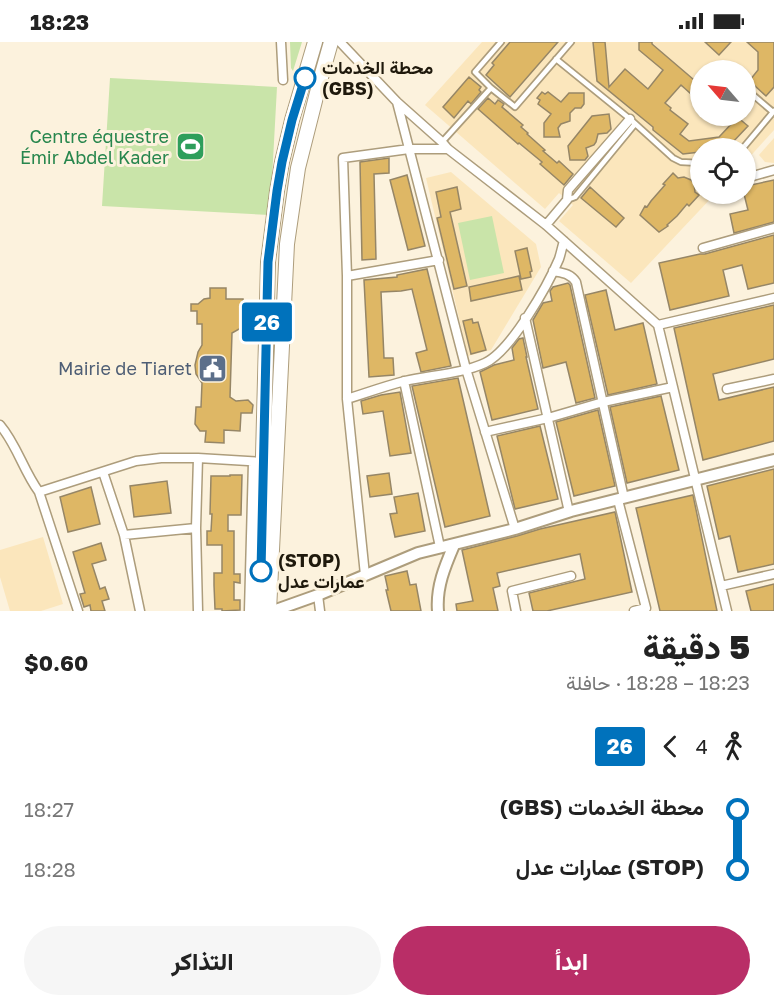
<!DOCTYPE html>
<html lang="ar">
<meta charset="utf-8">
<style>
:root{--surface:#fff;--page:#f6f6f6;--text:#222;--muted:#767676;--accent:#b92e67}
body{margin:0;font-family:"Golos Text",Vazirmatn,sans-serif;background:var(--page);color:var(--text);direction:rtl;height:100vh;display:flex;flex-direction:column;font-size:22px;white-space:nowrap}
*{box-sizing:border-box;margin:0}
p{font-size:20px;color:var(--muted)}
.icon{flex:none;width:33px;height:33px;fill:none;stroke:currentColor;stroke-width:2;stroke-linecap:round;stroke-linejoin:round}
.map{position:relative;height:569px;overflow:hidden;direction:ltr}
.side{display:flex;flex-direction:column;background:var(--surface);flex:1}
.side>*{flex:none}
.badge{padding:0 12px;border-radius:4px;font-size:21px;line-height:39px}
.needle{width:39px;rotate:298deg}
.buttons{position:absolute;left:690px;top:18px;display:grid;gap:12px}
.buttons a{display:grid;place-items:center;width:66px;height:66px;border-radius:50%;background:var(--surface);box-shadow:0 2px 4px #0004;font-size:30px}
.map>.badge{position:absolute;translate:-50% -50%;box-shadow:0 0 0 3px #fff}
.legs{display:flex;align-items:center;gap:9px;height:66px;padding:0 24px;font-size:20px}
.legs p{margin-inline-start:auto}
.head{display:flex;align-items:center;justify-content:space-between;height:102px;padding:0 24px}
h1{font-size:33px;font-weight:800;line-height:45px}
.primary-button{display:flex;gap:12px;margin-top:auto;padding:12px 24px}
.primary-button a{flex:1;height:69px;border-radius:36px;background:var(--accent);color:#fff;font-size:24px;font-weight:800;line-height:69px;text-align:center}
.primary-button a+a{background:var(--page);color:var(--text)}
ul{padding:0 24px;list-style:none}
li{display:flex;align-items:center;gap:21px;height:60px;font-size:22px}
li i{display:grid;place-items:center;width:9px;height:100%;margin:0 8px;background:currentColor}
li i::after{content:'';width:15px;height:15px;margin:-8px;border:4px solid;border-radius:50%;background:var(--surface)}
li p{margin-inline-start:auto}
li:first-child i{background:linear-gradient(#0000 50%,currentColor 0)}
li:last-child i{background:linear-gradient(currentColor 50%,#0000 0)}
.status{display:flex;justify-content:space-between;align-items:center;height:42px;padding:0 30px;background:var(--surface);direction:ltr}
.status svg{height:16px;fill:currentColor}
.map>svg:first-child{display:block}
</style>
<div class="status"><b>18:23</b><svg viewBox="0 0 49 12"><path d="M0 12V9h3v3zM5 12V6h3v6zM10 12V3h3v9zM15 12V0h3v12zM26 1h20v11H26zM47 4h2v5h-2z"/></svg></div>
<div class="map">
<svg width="774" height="569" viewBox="0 0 774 569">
<rect width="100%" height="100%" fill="#fcf2dd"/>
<path fill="#fbe6bc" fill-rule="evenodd" d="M482,0h292v88l-28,31v-13h-46v46h15l-84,89 -72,-62 14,-16 -6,-5 -8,-7 -14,16 -120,-104zM700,28h46v46h-46z
M774,96v25l-9,-1 -6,-7z
M451,130l85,72 5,23 -50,83 -23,6 -42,-178z
M43,495l20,67 -22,7h-31l-10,-34v-27z"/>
<path fill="#c9e4a9" d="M290,0h12l-9,29 -2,-3z
M110,36l167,9 -7,128 -168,-9z
M492,174l12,57 -34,7 -12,-57z"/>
<path fill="#deb765" stroke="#968666" stroke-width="1.5" d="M510,0h48l-48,55 -24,-22 8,-10 -2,-2z
M593,0h12l4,45 16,-18 23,20 15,-19 -24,-20v-8h13v2l48,41v17l-19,-17 -16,18 6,5 -1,2 18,14 -8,10 9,7 30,-4 15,-16 -1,-5h3l12,10 -16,17 -9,5h-23v4l-17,2 -30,-24v-3l-56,-46z
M705,0h26l-12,13z
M747,0h27v45l-8,9 -11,-10 -3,2 -6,-3 12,-15v-18z
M469,35l12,10 -2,3 2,2 -10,12 -3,-3 -14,17 -11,-11z
M542,50l3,2 3,-2 13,10 8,-9h15v11l-3,4h-6l-5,5v8l-9,3 -3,4 2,9h-16v-14l7,-9 -13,-10 2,-4 -3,-2z
M488,56l7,6 3,-4 6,4 -2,3 21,18 -2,2 7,6 -1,1 18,16 -2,1 14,12 2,-2 14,13 -9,11 -24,-21 2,-2 -23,-19 -1,1 -40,-35z
M609,72l2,15 -4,4 -9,1 -2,8 -2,3 -8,3 2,8 -3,4h-15l-2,-14 24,-30z
M389,116v15l-15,1 2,85 -14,1 -2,-98z
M673,131l5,5 6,-1 7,3 3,3 1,9 4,3 -10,11 -2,-2 -10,12 -10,9 1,1 -9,6 -19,-17 5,-9 2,1 4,-6 14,-16 -2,-1z
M407,133l18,71 -17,4 -18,-70z
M774,138v42l-40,11 -4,-19 18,-4 -4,-16h2v-8z
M457,145l4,22 -11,3 17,74 -13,3 -17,-71 4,-1 -5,-25z
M590,145l34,31 -8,9 -35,-29z
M774,193v48l-26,6 -6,-24 -19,5 6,26 -59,14 -11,-47 41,-9h5z
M527,206l5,23 -2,1 1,5 -10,2 -6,-28z
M427,227l24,97 -30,6 -5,-19 11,-3 -15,-61 -11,2 -20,1 3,66h9l1,17 -25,2 -5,-97 33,-3v-2z
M519,234l3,14 -51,11 -2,-14z
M568,241l2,2 25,113 -19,5 -10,-41 -23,6 -10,-48 10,-17 9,-2 -2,-10 3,-4z
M210,246h16v11h17v18h10v6l-5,6h-9l-7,4 -2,64 6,4 12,-1 5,5 -1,8h-11l-1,18 -16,-1v13l-19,-1 1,-11h-6l-5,-7 1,-17h5l1,-24 -6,-9 -1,-9 3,-13 4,-7v-21h-5v-13h-6v-7h7l6,-5 6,-1z
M606,248l9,40 28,-7 14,61 -49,11 -23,-100z
M774,263v54l-61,15 6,26 55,-13v54l-71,19 -29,-132z
M472,277l1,4 5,-1 8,28 -15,4 -8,-33z
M523,296l4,19h-1l12,52 -46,11 -12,-48 14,-7 20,-5 -2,-12 7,-9z
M458,336l32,138 -45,11 -33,-141z
M400,350l11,61 -21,3 -7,-45 -20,3 -2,-13 20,-6z
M661,354l18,74 -52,13 -17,-76z
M598,368l17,76 -41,10 -18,-74z
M540,384l18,73 -43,10 -18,-73z
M774,427v95l-36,8 -8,-36 -11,3 -12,-53z
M389,431l3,21 -22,3 -3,-21z
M230,433h12l-1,40h-13v16h6v43h6v9l-6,-1v18h6v10l-18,1v-2h-7l-1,-24v-12h8v-28h-15v-14h4l1,-17h-2l1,-38h19z
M167,439l4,32 -37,4 -4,-31z
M91,445l9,37 -32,8 -8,-35z
M418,451l7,38 -30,6 -5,-23 7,-1 -3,-16z
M693,453l24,116h-57l-24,-103z
M615,470l17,80 -85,19h-14l-4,-18 56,-14 -5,-25 -83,19 3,13 -7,2 5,23h-41l-1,-7 17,-3 -11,-51 55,-14 23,-7z
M101,501l5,17 -14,4 8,25 5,-2 4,12 -7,2 3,10h-14l-1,-6 -6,2 -4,-13 5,-1 -12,-41z
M407,529l3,14 6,-1 5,27h-30l-5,-21h2l-3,-14z
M774,542v27h-23l-5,-20z"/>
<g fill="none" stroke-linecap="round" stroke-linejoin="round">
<defs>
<path id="service" d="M501,0l-26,30 16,16 24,19 56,-65
M556,17l74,60 43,39 8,4 19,1
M746,47l27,23
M442,100l49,-54
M743,106l31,-37
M567,158l8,-3 60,-73"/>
<path id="minor" d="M281,0l2,38
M340,0l57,60 45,40 6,7 98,76 112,100 116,-27
M397,60l69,267 49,160
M746,136l28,-8
M546,183l21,-25 1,-10 62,-71
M703,206l71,-20
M553,229c9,2 17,2 23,11l48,216
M347,234l92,-16
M525,276l44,194
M658,283l69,286
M404,339l36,166
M727,347l47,-10
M347,357c19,-6 38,-13 58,-18 26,-6 56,-7 80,-18 26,-12 63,-78 74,-104 2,-6 3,-12 5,-18
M0,383c17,20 23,45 39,67
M485,390l63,-14 55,-16 70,-15
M103,430l21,63 16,76
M618,458l28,108 -12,3
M124,493l72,-7
M365,533l-18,-176v-123l-4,-118 66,-9h39
M721,544l53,-12
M318,553l2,16
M78,569l-39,-119 97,-31 25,-3h37l66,4
M198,569l-2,-83 2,-70
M249,569l4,-149
M516,569l-4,-20 59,-15"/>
<path id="tertiary" d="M273,569l45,-16 100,-42 97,-24 56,-18 203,-51
M438,569c-2,-24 7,-45 16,-66"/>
<path id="trunk" d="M259,569l9,-349 9,-71 5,-29 10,-42 23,-78
M269,569l18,-367 11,-76 22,-87 11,-39"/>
</defs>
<use href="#service" stroke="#ad9d7c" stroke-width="8"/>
<use href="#minor" stroke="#ad9d7c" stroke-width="11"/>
<use href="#tertiary" stroke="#ad9d7c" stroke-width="14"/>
<use href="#trunk" stroke="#ad9d7c" stroke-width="16"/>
<use href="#service" stroke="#fff" stroke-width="4.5"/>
<use href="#minor" stroke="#fff" stroke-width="8"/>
<use href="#tertiary" stroke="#fff" stroke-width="10"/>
<use href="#trunk" stroke="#fff" stroke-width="14"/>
</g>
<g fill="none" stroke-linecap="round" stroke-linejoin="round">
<defs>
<path id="line-1" d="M261,529l7,-309 9,-71 5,-29 10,-42 13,-42"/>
</defs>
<use href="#line-1" stroke="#fff" stroke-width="14"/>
<use href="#line-1" stroke="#0072bc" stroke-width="9"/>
</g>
<defs>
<symbol id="stadium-square" viewBox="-11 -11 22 22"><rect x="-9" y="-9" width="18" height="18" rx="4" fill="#2e9e5b" stroke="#fcf2dd"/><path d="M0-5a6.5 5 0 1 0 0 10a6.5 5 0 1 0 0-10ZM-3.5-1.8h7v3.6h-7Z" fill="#fff"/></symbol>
<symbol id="civic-square" viewBox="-11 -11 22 22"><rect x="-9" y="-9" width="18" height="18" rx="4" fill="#5c6f8a" stroke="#fcf2dd"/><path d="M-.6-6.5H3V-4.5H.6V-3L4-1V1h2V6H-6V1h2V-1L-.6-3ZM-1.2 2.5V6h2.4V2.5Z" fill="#fff"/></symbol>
</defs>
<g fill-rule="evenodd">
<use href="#stadium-square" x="174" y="88" width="33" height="33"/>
<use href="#civic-square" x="196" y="310" width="33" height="33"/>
</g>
<g fill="#fff" stroke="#0072bc" stroke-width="3">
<circle cx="305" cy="36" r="10"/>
<circle cx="261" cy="529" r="10"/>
</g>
<g text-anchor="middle" stroke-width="6" stroke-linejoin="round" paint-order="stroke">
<g font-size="18" font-weight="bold" fill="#1f190c" stroke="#fcf2dd" text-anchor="start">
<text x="322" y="32">محطة الخدمات<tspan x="322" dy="21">(GBS)</tspan></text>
<text x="278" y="525">(STOP)<tspan x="278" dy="21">عمارات عدل</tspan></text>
</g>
<g font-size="18" fill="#27864d" stroke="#fcf2dd" text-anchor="end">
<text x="169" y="101">Centre équestre<tspan x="169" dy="21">Émir Abdel Kader</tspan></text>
</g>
<g font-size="18" fill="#4e5e75" stroke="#fcf2dd" text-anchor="end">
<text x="192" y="333">Mairie de Tiaret</text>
</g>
</g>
</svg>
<div class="buttons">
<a><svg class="needle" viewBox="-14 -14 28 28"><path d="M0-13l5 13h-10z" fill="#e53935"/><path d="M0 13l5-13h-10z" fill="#767676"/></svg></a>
<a><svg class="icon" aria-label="locate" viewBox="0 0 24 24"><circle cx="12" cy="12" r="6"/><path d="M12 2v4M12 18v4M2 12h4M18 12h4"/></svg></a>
</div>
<b class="badge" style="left:267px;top:280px;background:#0072bc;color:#fff">26</b>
</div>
<section class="side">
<div class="head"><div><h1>5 دقيقة</h1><p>18:23 – 18:28 · حافلة</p></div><b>$0.60</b></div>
<div class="legs"><svg class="icon" aria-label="walk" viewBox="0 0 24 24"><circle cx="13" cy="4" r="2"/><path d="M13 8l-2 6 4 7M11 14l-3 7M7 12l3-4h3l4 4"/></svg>4<svg class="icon" aria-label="back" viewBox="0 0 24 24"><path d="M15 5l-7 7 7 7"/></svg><b class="badge" style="background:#0072bc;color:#fff">26</b></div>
<ul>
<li><i style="color:#0072bc"></i><b>محطة الخدمات (GBS)</b><p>18:27</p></li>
<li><i style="color:#0072bc"></i><b>(STOP) عمارات عدل</b><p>18:28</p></li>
</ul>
<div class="primary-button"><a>ابدأ</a><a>التذاكر</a></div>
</section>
